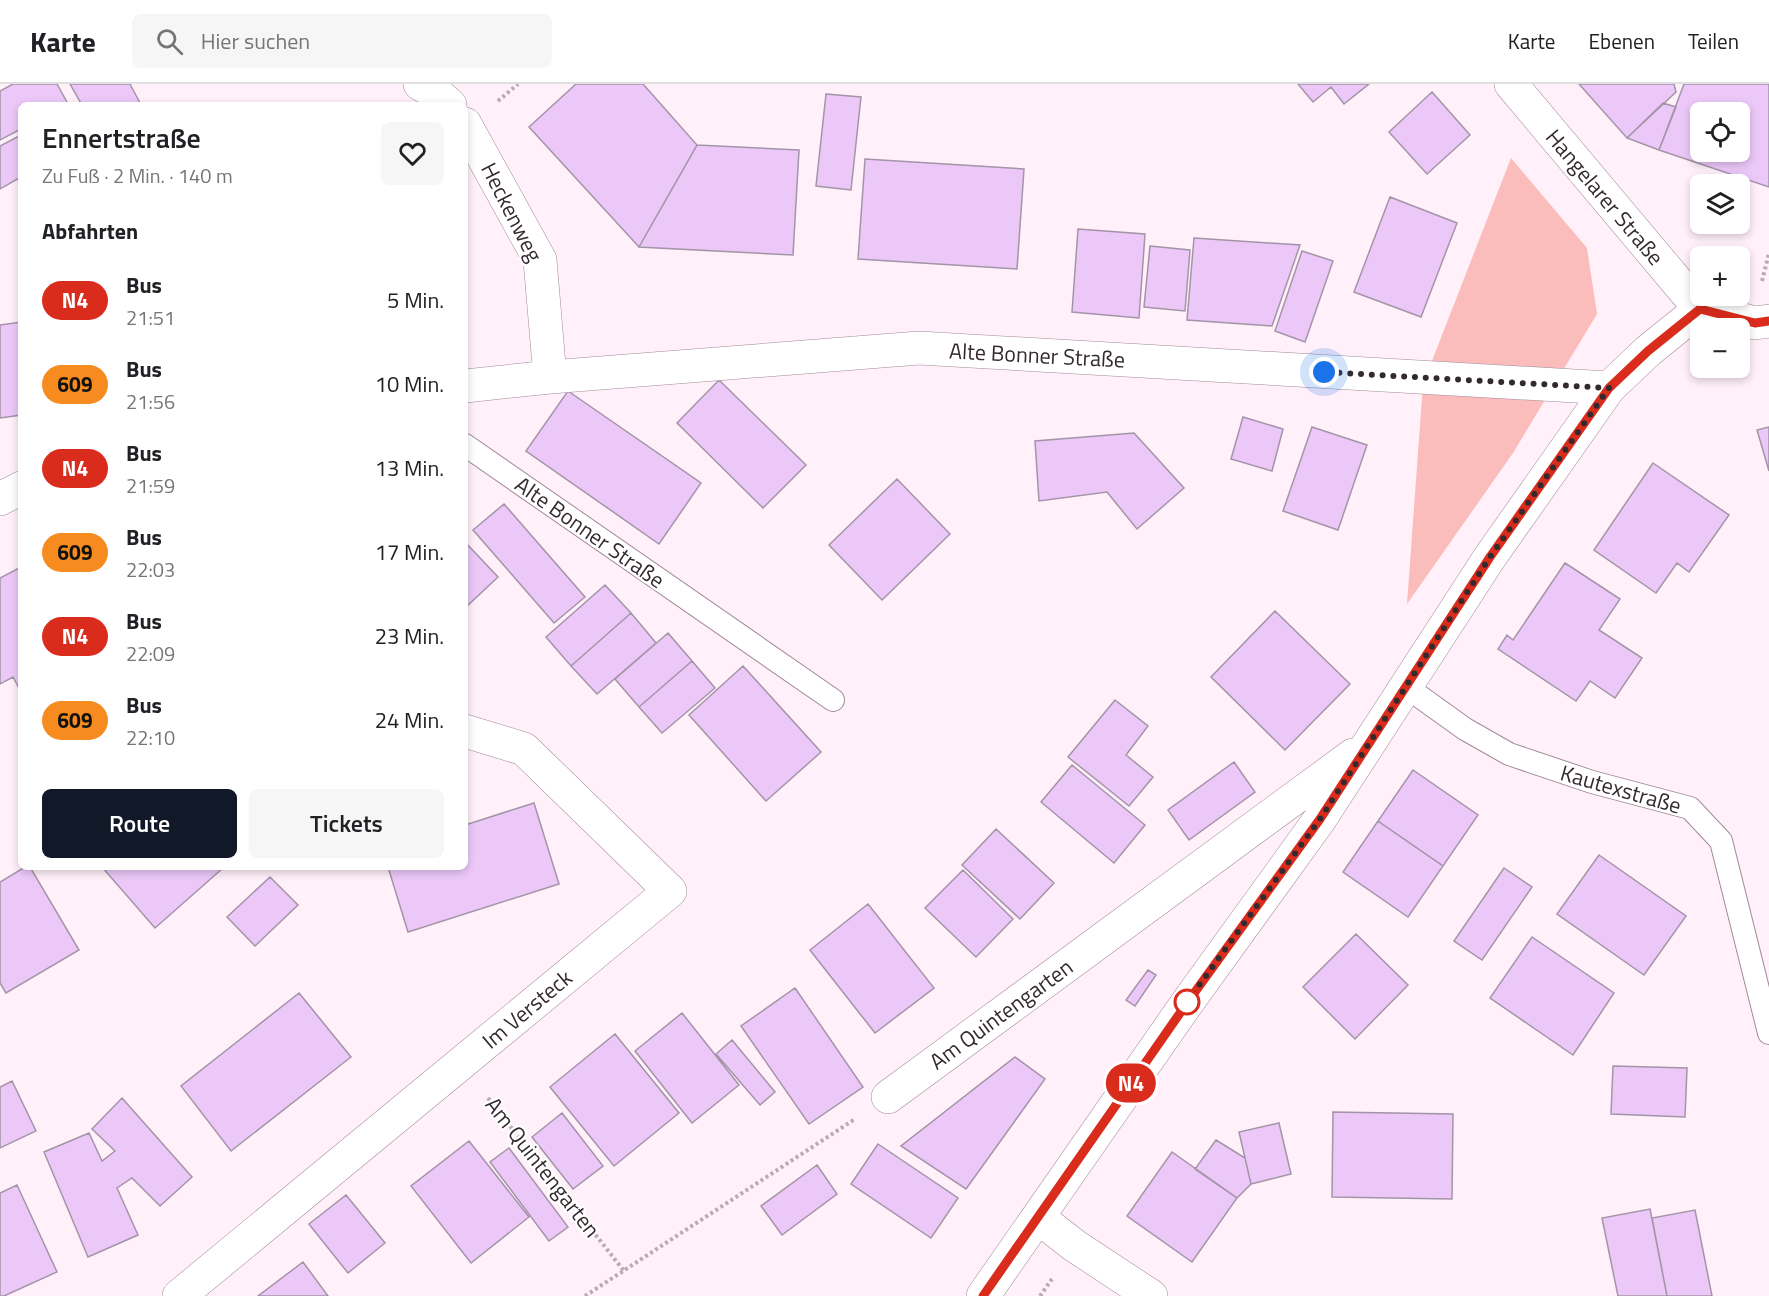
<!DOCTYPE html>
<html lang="de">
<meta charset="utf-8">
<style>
:root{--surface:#fff;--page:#f6f6f6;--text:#202124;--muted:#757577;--line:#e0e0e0;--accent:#111827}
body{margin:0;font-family:"Titillium Web",sans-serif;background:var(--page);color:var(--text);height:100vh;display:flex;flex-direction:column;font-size:22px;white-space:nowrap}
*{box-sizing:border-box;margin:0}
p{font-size:20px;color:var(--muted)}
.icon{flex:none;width:33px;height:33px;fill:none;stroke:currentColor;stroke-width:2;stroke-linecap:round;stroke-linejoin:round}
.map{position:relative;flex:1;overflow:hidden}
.drawer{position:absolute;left:18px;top:18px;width:450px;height:768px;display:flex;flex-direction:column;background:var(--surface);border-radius:9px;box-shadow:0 3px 9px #0003}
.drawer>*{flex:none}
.badge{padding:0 12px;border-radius:20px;font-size:21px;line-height:39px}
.fabs{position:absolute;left:1690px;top:18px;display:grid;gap:12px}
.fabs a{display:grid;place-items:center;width:60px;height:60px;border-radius:9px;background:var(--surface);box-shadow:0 3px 9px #0003;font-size:30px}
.you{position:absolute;width:30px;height:30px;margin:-15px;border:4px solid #fff;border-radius:50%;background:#1a73e8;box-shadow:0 0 0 9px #1a73e833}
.map>.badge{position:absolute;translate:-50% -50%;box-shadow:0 0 0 3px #fff}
h2{padding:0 24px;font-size:22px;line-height:54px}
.round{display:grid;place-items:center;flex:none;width:63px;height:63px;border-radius:9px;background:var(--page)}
.head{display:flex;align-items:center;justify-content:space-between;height:102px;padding:0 24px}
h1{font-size:28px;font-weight:600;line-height:45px}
.cta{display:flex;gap:12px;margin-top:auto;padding:12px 24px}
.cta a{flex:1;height:69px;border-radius:9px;background:var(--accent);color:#fff;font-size:24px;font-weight:600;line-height:69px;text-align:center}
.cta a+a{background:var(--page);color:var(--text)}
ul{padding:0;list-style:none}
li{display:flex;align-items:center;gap:18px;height:84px;padding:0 24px}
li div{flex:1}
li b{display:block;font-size:22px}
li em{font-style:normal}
li .badge{min-width:66px;font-weight:700;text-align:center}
header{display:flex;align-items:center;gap:36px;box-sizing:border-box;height:84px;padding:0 30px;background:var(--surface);border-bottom:2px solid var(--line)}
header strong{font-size:28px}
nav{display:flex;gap:33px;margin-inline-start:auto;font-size:21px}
.search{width:420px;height:54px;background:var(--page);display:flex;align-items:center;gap:15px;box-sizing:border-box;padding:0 21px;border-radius:9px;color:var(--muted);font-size:22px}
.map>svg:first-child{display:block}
</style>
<header>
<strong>Karte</strong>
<div class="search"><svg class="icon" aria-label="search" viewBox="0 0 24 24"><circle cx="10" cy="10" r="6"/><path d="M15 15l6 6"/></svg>Hier suchen</div>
<nav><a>Karte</a><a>Ebenen</a><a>Teilen</a></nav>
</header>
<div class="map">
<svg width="1769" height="1212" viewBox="0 0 1769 1212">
<rect width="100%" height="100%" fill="#fff0f9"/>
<path fill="#fabdbb" d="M1511,74l76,90 10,66 -84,139 -106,151 16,-220z"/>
<path fill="#ecc8f9" stroke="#a394a8" stroke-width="1.5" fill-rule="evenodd" d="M13,0h44l11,20 -47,1v24l-21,11v-49z
M70,0h60l11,21h-59z
M576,0h67l54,61 -58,102 -110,-120z
M1298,0h71l-25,20 -13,-17 -18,15z
M1579,0h95l2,8 -49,46z
M1684,0h85v103l-110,-37zM1701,28h39v40h-39z
M1432,8l38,43 -43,39 -38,-42z
M826,10l35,3 -10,93 -35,-4z
M1663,19l13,4 -17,43 -32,-12z
M21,51v42l-21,12v-43z
M697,61l102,5 -6,105 -154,-8z
M865,75l159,10 -7,100 -159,-10z
M1390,113l67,26 -36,94 -67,-25z
M1078,145l67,5 -6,84 -67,-6z
M1194,154l106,7 -28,81 -85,-6z
M1150,162l40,4 -5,61 -41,-4z
M1302,167l31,10 -28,81 -30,-11z
M21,238v93l-21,3v-93z
M719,296l87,85 -43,43 -86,-85z
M568,307l133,92 -42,61 -133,-93z
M1243,333l40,12 -11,42 -41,-12z
M1312,343l55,18 -29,85 -55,-19z
M1769,343v44l-12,-41z
M1134,349l50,55 -47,41 -30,-37 -68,9 -4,-60z
M1653,379l76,52 -40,57 -12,-9 -21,30 -62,-43z
M897,395l53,55 -68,66 -53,-55z
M504,420l81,93 -31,26 -81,-93z
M465,458l33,35 -33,31z
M1565,479l55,36 -21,31 43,28 -27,40 -25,-17 -14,20 -78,-52 9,-14 6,5z
M21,483v125l-8,-15 -13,7v-106z
M605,501l26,28 -60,53 -25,-29z
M1275,527l75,73 -65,66 -74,-73z
M631,529l25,30 -59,51 -26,-28z
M668,549l24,28 -53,46 -24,-28z
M692,577l23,27 -53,45 -23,-26z
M743,582l78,86 -55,49 -77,-86z
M1115,616l33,26 -22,29 27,22 -24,29 -61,-49z
M1234,678l21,30 -66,48 -21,-30z
M1072,681l73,60 -31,38 -73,-61z
M1413,686l65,45 -35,51 -65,-45z
M534,719l25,81 -151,48 -20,-65h77v-42z
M1378,737l65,45 -35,51 -65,-45z
M996,745l58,54 -34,36 -58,-54z
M1599,771l87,61 -42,59 -87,-61z
M25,783h5l49,83 -73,43 -6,-10v-101z
M102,783h120l1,1 -68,60z
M1504,784l28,19 -50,73 -28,-19z
M963,786l50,49 -37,38 -51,-49z
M270,793l28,28 -43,41 -28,-29z
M868,820l66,84 -59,45 -65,-83z
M1356,850l52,51 -53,54 -52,-52z
M1532,853l82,56 -41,62 -83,-57z
M1148,886l8,5 -21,31 -9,-6z
M795,904l68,99 -54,37 -68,-98z
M299,909l52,64 -120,94 -50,-65z
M682,929l57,72 -47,38 -57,-72z
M615,950l64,79 -65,53 -64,-79z
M732,956l43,52 -15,13 -44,-51z
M1015,973l30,22 -79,110 -65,-43z
M1613,982l74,2 -2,49 -74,-3z
M12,997l24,50 -36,17v-61z
M122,1014l70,79 -32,29 -28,-28 -15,10 21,47 -50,22 -44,-105 45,-19 13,28 13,-10 -23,-22z
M1333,1028l120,2 -1,85 -120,-2z
M562,1029l41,53 -30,23 -41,-52z
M1279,1039l12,51 -40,10 -12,-52z
M1216,1056l29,18 6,26 -14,14 -42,-29z
M469,1057l60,76 -58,46 -60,-77z
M878,1060l80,54 -27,40 -80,-54z
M509,1064l59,79 -19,14 -59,-79z
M1172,1068l65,46 -45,64 -65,-46z
M817,1081l20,29 -55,41 -21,-29z
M17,1101l40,87 -53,24h-4v-103z
M346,1111l39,48 -37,30 -39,-49z
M1650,1125l17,87h-49l-16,-78z
M1695,1126l17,86h-45l-15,-78z
M303,1178l25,34h-70z"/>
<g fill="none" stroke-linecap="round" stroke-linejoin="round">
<defs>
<path id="lane" d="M465,361l368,255
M1405,602l60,43 44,25 83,28 98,26 31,33 48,192"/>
<path id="street" d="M420,0l15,8 15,13
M1511,0l189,225
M465,40l75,136 10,117
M1700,225l55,14 14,-2
M465,302l85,-9 369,-29 690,40
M0,415l21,-11
M888,1013l465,-342
M1039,1134l36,28 76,50
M179,1212l491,-405 -146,-142 -59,-18
M983,1212l204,-293 133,-184 170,-262 119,-169 39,-37 52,-42"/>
</defs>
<use href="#lane" stroke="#a08a99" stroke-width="24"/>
<use href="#street" stroke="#a08a99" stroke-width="34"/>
<path stroke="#b8abb3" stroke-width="4" stroke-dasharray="3 3" stroke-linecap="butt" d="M498,17l20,-17
M1762,197l7,-28
M488,1014l136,173
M585,1212l270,-177
M1040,1212l12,-17"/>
<use href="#lane" stroke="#fff" stroke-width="22"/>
<use href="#street" stroke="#fff" stroke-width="33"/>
</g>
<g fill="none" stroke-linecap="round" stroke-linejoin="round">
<defs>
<path id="line" d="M983,1212l204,-293 133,-184 170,-262 119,-169 39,-37 52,-42 55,14 14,-2"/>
</defs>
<use href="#line" stroke="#fff" stroke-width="14"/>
<use href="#line" stroke="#da2c1c" stroke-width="9"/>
<path stroke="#332a30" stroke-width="6" stroke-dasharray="0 10.8" d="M1187,918l133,-183 170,-262 119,-169 -285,-16"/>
</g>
<circle fill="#fff" stroke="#da2c1c" stroke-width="3" cx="1187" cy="918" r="12"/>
<g text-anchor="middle" stroke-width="4.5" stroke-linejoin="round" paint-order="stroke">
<g font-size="22" fill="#332a30" stroke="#fff">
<text transform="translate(1605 113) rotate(50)" y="8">Hangelarer Straße</text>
<text transform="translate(512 128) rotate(63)" y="8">Heckenweg</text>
<text transform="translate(1037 271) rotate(3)" y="8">Alte Bonner Straße</text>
<text transform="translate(590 448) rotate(35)" y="8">Alte Bonner Straße</text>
<text transform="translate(1621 705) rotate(16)" y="8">Kautexstraße</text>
<text transform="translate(527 925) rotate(-40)" y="8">Im Versteck</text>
<text transform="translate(1001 930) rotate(-36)" y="8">Am Quintengarten</text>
<text transform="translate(543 1083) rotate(52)" y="8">Am Quintengarten</text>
</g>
</g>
</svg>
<div class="fabs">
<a><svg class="icon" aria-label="locate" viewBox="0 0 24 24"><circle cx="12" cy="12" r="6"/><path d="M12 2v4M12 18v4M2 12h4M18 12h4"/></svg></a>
<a><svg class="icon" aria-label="layers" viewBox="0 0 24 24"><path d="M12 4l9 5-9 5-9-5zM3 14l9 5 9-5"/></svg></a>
<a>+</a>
<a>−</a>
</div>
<div class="you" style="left:1324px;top:288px"></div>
<b class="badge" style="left:1131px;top:999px;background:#da2c1c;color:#fff">N4</b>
<section class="drawer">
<div class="head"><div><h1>Ennertstraße</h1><p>Zu Fuß · 2 Min. · 140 m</p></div><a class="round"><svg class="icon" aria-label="heart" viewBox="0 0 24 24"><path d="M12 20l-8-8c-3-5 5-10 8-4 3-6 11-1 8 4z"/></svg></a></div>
<h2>Abfahrten</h2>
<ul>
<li><span class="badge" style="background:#da2c1c;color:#fff">N4</span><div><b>Bus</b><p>21:51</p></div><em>5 Min.</em></li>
<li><span class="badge" style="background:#f68b1f;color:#111">609</span><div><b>Bus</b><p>21:56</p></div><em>10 Min.</em></li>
<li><span class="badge" style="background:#da2c1c;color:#fff">N4</span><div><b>Bus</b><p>21:59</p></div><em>13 Min.</em></li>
<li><span class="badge" style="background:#f68b1f;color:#111">609</span><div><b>Bus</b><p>22:03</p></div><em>17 Min.</em></li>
<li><span class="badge" style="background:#da2c1c;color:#fff">N4</span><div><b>Bus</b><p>22:09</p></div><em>23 Min.</em></li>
<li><span class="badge" style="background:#f68b1f;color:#111">609</span><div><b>Bus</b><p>22:10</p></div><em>24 Min.</em></li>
</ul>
<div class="cta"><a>Route</a><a>Tickets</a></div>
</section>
</div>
